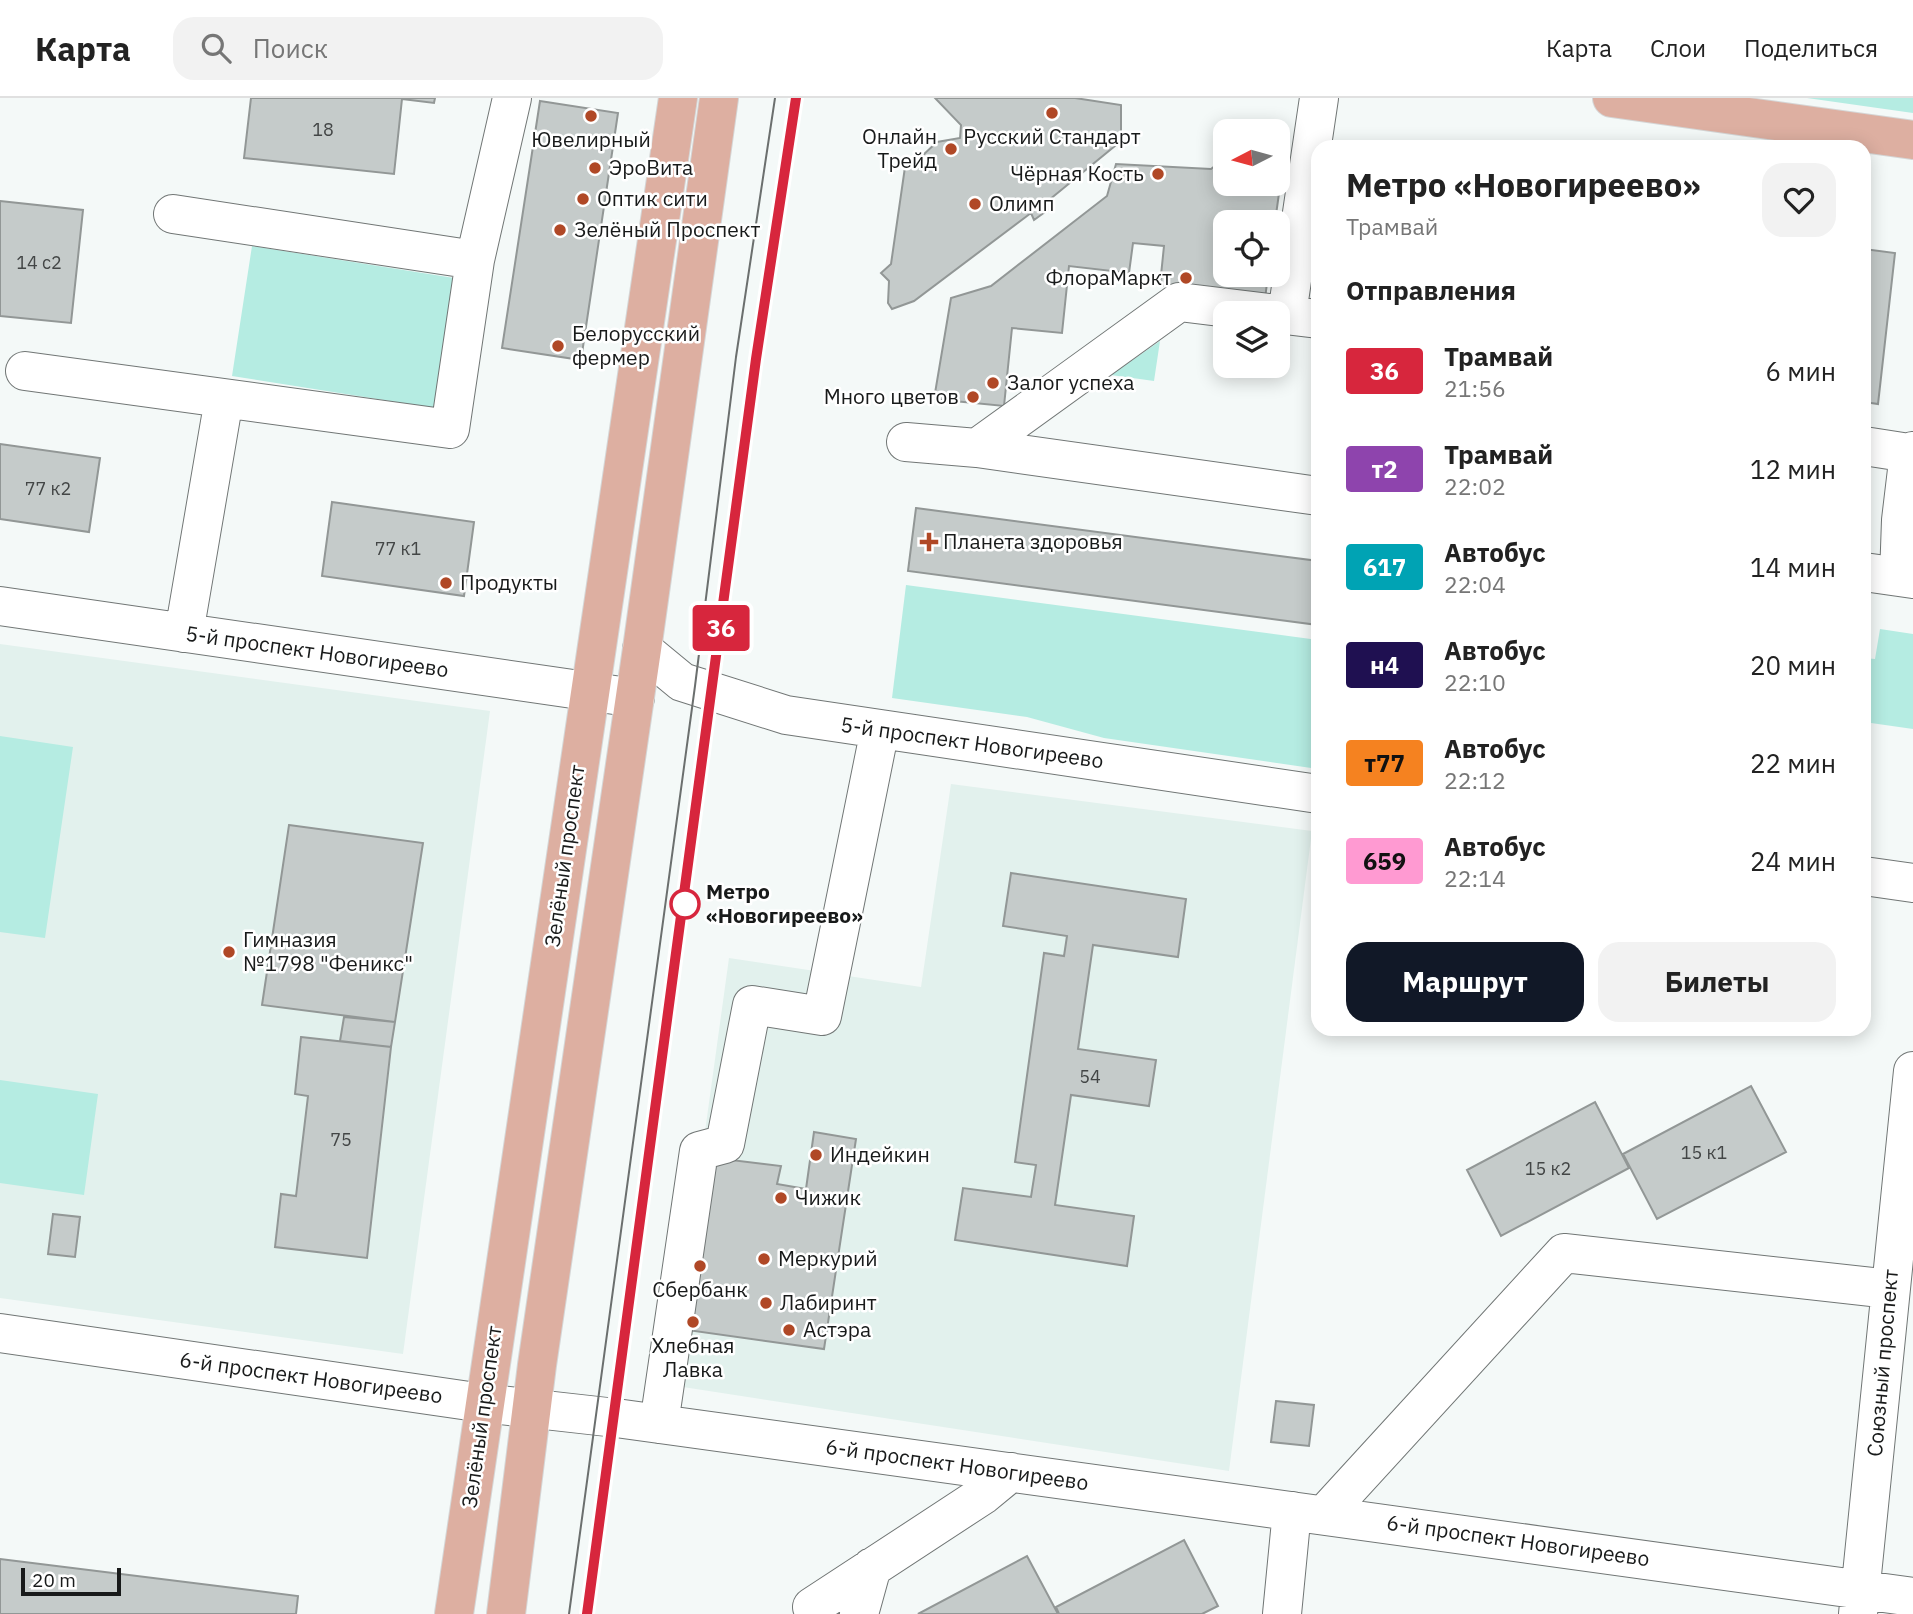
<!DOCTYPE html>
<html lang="ru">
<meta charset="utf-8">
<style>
:root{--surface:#fff;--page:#f2f2f2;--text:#222;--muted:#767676;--line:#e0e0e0;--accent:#111827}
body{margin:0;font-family:"IBM Plex Sans",sans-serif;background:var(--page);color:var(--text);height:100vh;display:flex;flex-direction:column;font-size:26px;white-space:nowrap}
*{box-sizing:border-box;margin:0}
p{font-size:23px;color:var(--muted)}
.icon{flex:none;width:38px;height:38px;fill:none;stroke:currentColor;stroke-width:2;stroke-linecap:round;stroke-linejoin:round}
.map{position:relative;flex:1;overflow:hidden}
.side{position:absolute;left:1311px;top:42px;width:560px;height:896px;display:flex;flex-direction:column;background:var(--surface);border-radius:21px;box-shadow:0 4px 18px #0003}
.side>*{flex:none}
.badge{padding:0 14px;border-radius:5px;font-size:24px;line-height:46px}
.needle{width:46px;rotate:264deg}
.fabs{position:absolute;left:1213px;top:21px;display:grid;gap:14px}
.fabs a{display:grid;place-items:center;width:77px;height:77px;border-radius:14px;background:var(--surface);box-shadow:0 4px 18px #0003;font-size:35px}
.scale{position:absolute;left:21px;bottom:18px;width:100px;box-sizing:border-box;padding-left:7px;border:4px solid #181a1a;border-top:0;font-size:19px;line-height:24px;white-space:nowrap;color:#181a1a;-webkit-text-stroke:5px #fff;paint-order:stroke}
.map>.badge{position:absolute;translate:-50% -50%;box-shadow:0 0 0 4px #fff}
h2{padding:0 35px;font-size:26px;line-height:63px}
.round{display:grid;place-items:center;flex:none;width:74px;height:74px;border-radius:21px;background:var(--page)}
.summary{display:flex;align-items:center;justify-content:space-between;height:119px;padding:0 35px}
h1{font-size:33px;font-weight:800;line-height:52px}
.action{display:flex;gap:14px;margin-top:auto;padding:14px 35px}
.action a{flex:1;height:80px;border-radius:21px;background:var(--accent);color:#fff;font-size:28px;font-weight:800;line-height:80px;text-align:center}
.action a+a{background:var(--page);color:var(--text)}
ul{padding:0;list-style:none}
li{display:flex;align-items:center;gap:21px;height:98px;padding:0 35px}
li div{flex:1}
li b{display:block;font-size:26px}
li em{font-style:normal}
li .badge{min-width:77px;font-weight:700;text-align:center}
header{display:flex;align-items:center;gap:42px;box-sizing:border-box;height:98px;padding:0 35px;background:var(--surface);border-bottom:2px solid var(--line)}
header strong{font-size:33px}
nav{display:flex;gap:38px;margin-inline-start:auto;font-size:24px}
.search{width:490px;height:63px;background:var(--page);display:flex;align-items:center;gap:18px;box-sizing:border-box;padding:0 24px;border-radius:21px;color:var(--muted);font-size:26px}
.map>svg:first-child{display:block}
</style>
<header>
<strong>Карта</strong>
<div class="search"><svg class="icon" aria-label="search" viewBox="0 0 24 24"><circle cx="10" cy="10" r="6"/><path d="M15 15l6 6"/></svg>Поиск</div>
<nav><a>Карта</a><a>Слои</a><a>Поделиться</a></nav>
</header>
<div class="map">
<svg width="1913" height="1516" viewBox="0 0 1913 1516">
<rect width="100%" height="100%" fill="#f4f9f8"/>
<path fill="#e2f1ed" d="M0,546l490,67 -87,643 -403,-56z
M951,686l361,47 -83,640 -559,-86 59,-427 192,29z"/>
<path fill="#b5ece2" d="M1807,0h106v15z
M252,148l202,32 -20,130 -202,-32z
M1160,243l-6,40 -43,-6z
M906,487l412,55v129l-214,-31 -77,-21 -135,-19z
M1880,531l33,5v95l-49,-7v-64l11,1z
M0,638l73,11 -28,191 -45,-6z
M0,982l98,14 -14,101 -84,-12z"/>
<path fill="#c5cbca" stroke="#929796" stroke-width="2" d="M251,0h184l-1,5 -32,-4 -8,75 -150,-16z
M1075,0l46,7v36l-72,59 3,7 -18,13 -3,-7 -117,88 -22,8 -4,-6 1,-22 -8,-8 10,-9 14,-97 13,1 5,-13 14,-13 23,-4 1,-13 -26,-27z
M540,3l78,12 -37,247 -79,-12z
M1225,60v26h53v-5h3l-6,43h-50v53h43l-3,24 -105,-14 4,-39 -31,-3 -4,30 -60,-7 -7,67 -50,-5 -8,78 -70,-7 17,-101 40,-12 116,-90 9,-32 95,5z
M0,103l83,9 -12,113 -71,-7z
M1864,151l31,4 -17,151 -14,-2z
M0,346l100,14 -11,74 -89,-13z
M332,404l142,20 -10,74 -142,-20z
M916,410l402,53v64l-410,-54z
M289,727l134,18 -28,179 -133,-17z
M1011,775l175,26 -8,58 -85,-12 -15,104 78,11 -7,46 -78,-11 -16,110 79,11 -7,50 -172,-26 8,-52 68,9 5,-32 -21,-3 29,-209 20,3 3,-20 -64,-10z
M344,919l51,5 -4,25 -51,-6z
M301,939l90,10 -24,211 -92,-11 6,-53 15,2 12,-100 -13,-2z
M1751,988l35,66 -129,67 -34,-65z
M1595,1004l34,66 -128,68 -34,-66z
M814,1034l42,7 -32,210 -144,-20 27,-172 74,9 -4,18 29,5z
M53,1116l27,3 -5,40 -27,-3z
M1276,1303l38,4 -5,41 -38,-4z
M1184,1442l34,66 -16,8h-143l-3,-7z
M1027,1458l31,58h-140z
M0,1461l298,37 -2,18h-296z"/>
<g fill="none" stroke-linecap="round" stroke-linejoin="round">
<defs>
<path id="minor" d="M475,162l37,-162
M1287,216l32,-216
M25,273l425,58 25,-169 -302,-46
M906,344l71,6 341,48
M1864,348l45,7 4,-2
M977,350l202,-146 139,17
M1864,474l49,7
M1899,479l2,-57 8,-67
M0,508l635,92
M184,535l40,-234
M642,551l40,33 104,33 532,79
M1864,778l49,7
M0,1235l483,70 133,15 1297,179
M659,1326l40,-273 26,-7 27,-139 70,11 58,-287
M1324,1417l240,-262 326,36
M812,1509l171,-112 28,-23
M859,1516l13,-47
M1282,1516l10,-103
M1858,1516l55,-543"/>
<path id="major" d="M1612,0l301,42
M454,1516l224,-1516
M506,1516l31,-249 105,-716 77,-551"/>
</defs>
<use href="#minor" stroke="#717675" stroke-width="40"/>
<use href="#major" stroke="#d5d6d6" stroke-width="40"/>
<use href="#minor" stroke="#fff" stroke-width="38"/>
<use href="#major" stroke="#ddafa1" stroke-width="38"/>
<path stroke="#6b6f6e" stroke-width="2" d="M569,1516l126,-928 41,-329 39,-259
M587,1516l169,-1255 40,-261"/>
</g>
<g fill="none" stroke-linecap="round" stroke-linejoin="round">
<defs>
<path id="line" d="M587,1516l169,-1255 40,-261"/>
</defs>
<use href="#line" stroke="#fff" stroke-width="16"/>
<use href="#line" stroke="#d7263d" stroke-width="10"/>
</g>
<g fill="#b04826" stroke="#fff" stroke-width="2.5">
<circle cx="1052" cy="15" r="7"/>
<circle cx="591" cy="18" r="7"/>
<circle cx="951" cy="51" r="7"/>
<circle cx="595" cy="70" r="7"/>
<circle cx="1158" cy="76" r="7"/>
<circle cx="583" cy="101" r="7"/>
<circle cx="975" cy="106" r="7"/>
<circle cx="560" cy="132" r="7"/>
<circle cx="1186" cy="180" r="7"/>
<circle cx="558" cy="248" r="7"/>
<circle cx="993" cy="285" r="7"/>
<circle cx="973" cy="299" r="7"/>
<path d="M925.5 433.5h7v7h7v7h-7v7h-7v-7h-7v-7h7z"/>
<circle cx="446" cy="485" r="7"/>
<circle cx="229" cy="854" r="7"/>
<circle cx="816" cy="1057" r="7"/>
<circle cx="781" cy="1100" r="7"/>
<circle cx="764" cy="1161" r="7"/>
<circle cx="700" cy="1168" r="7"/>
<circle cx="766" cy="1205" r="7"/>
<circle cx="693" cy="1224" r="7"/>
<circle cx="789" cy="1232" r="7"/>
</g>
<circle fill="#fff" stroke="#d7263d" stroke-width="3.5" cx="685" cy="806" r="14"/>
<g text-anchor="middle" stroke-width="5" stroke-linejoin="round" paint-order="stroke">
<g font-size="18" fill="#434646">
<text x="323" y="38">18</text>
<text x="39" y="171">14 с2</text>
<text x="48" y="397">77 к2</text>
<text x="398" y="457">77 к1</text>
<text x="1090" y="985">54</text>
<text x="341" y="1048">75</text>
<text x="1704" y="1061">15 к1</text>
<text x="1548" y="1077">15 к2</text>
</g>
<g font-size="21" fill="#181a1a" stroke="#fff" text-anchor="start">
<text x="937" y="46" text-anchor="end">Онлайн<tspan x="937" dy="24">Трейд</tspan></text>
<text x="1052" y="46" text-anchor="middle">Русский Стандарт</text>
<text x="591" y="49" text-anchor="middle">Ювелирный</text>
<text x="609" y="77">ЭроВита</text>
<text x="1144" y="83" text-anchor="end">Чёрная Кость</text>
<text x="597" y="108">Оптик сити</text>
<text x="989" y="113">Олимп</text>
<text x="574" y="139">Зелёный Проспект</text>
<text x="1172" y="187" text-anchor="end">ФлораМаркт</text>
<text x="572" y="243">Белорусский<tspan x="572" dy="24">фермер</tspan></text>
<text x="1007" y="292">Залог успеха</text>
<text x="959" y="306" text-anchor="end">Много цветов</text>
<text x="943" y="451">Планета здоровья</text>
<text x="460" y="492">Продукты</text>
<text x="243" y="849">Гимназия<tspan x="243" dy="24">№1798 "Феникс"</tspan></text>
<text x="830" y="1064">Индейкин</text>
<text x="795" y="1107">Чижик</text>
<text x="778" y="1168">Меркурий</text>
<text x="700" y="1199" text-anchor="middle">Сбербанк</text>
<text x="780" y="1212">Лабиринт</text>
<text x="803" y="1239">Астэра</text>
<text x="693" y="1255" text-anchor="middle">Хлебная<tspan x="693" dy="24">Лавка</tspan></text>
</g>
<g font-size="21" fill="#181a1a" stroke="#fff">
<text transform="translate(317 554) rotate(8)" y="7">5-й проспект Новогиреево</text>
<text transform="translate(972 645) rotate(8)" y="7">5-й проспект Новогиреево</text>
<text transform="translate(565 758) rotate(-82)" y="7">Зелёный проспект</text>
<text transform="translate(1883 1265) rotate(-85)" y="7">Союзный проспект</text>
<text transform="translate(311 1280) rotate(8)" y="7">6-й проспект Новогиреево</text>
<text transform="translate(482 1319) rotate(-82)" y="7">Зелёный проспект</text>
<text transform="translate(957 1367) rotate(8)" y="7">6-й проспект Новогиреево</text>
<text transform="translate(1518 1443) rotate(8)" y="7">6-й проспект Новогиреево</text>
</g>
<g font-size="21" font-weight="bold" fill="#181a1a" stroke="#fff" text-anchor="start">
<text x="706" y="801">Метро<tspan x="706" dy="24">«Новогиреево»</tspan></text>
</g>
</g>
</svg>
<div class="fabs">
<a><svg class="needle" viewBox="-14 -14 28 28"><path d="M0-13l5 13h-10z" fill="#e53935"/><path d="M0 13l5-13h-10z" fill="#767676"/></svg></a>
<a><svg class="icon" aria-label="locate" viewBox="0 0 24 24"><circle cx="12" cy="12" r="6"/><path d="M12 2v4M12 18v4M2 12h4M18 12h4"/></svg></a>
<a><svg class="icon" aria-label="layers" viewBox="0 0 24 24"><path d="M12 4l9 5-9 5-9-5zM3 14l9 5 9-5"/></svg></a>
</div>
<div class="scale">20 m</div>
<b class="badge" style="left:721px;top:530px;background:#d7263d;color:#fff">36</b>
<section class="side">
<div class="summary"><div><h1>Метро «Новогиреево»</h1><p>Трамвай</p></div><a class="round"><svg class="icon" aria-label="heart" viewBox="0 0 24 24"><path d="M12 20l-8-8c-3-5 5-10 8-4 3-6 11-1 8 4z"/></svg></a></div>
<h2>Отправления</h2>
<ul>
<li><span class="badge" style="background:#d7263d;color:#fff">36</span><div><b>Трамвай</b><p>21:56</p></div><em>6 мин</em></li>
<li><span class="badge" style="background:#8e44ad;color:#fff">т2</span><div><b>Трамвай</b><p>22:02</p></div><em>12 мин</em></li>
<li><span class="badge" style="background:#00a3b4;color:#fff">617</span><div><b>Автобус</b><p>22:04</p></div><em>14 мин</em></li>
<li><span class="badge" style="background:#1f1051;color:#fff">н4</span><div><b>Автобус</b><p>22:10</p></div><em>20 мин</em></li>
<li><span class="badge" style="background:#f58220;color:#111">т77</span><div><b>Автобус</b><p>22:12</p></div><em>22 мин</em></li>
<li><span class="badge" style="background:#ff9ad2;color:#111">659</span><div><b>Автобус</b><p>22:14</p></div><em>24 мин</em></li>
</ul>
<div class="action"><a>Маршрут</a><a>Билеты</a></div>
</section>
</div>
